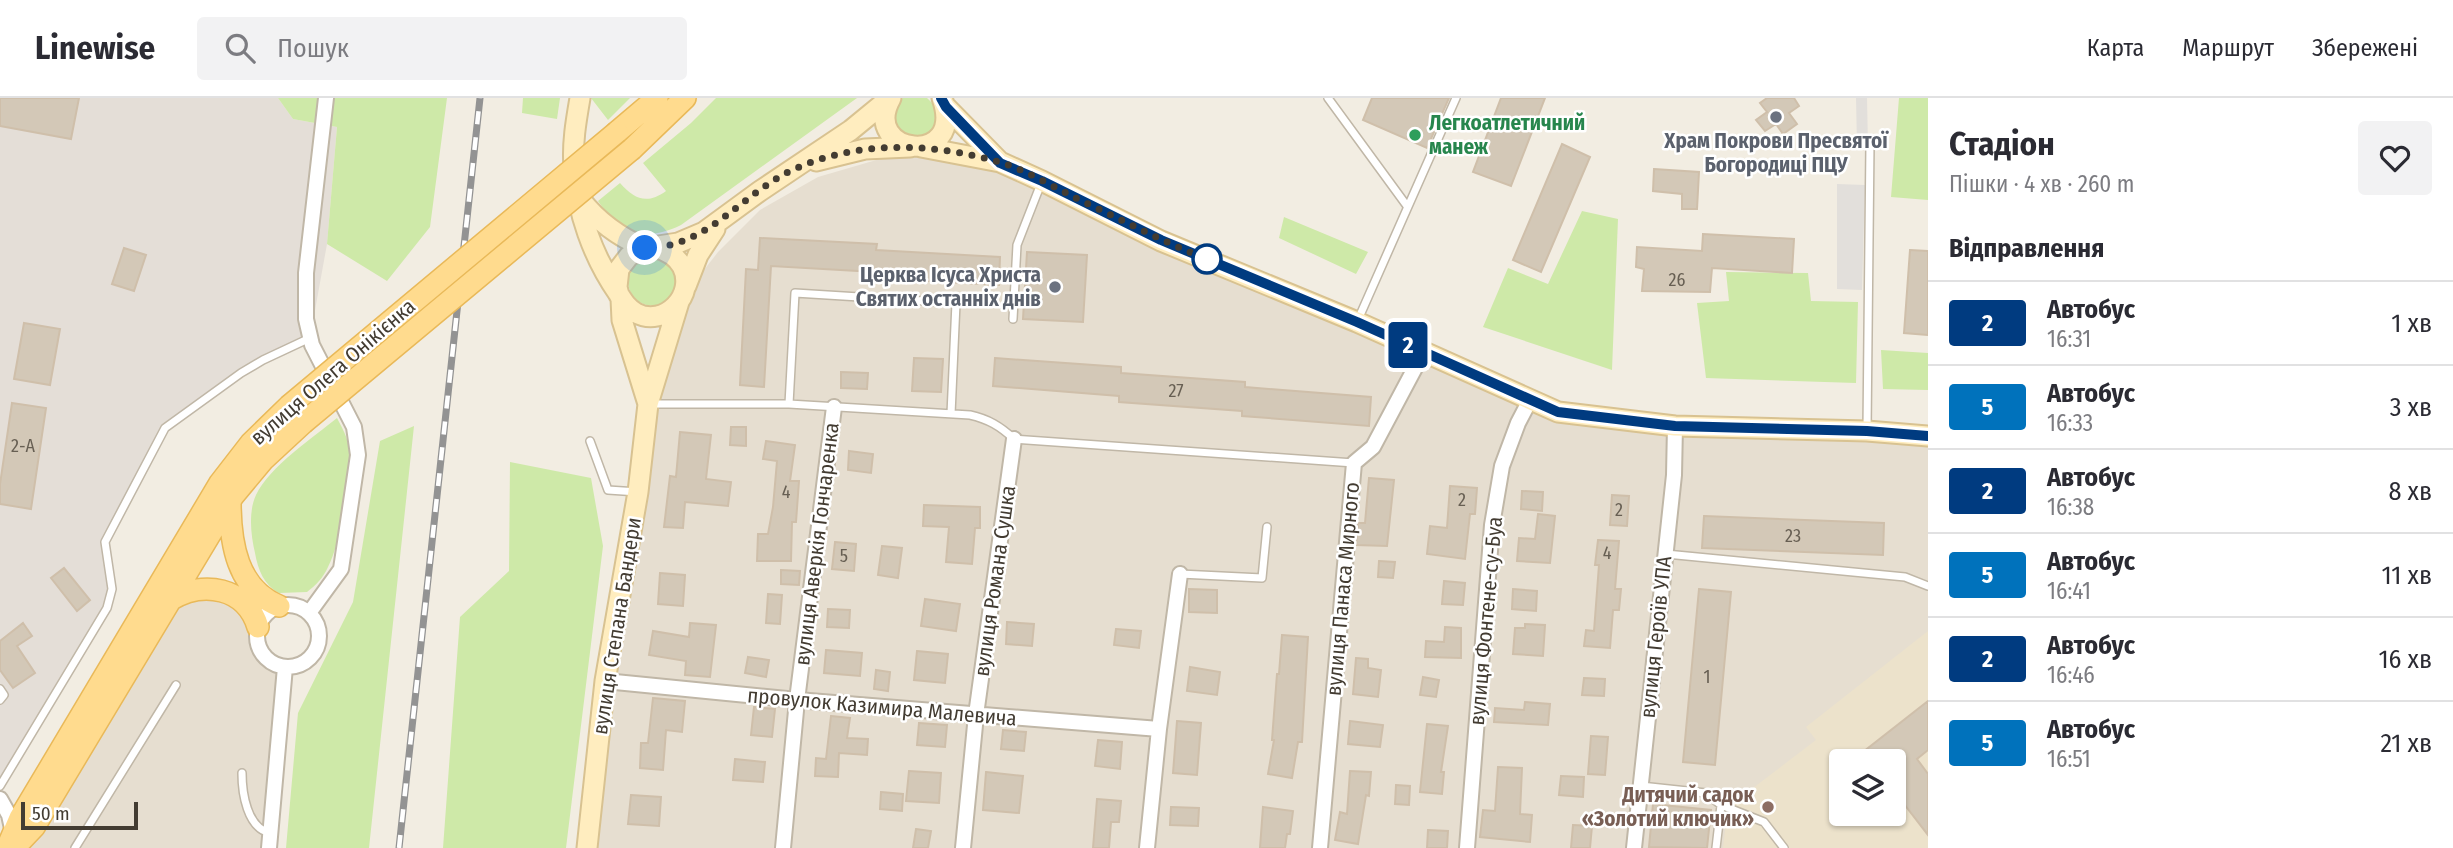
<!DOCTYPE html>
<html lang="uk">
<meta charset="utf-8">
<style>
:root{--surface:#fff;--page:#f2f2f3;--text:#2b2b33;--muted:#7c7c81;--line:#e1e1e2}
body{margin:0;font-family:"Fira Sans Condensed",sans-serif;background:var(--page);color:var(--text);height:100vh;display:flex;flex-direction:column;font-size:26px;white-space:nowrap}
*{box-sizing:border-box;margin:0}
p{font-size:23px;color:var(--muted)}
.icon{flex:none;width:38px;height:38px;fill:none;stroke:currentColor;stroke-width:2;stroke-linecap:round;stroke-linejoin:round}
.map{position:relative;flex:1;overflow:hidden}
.panel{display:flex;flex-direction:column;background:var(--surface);width:525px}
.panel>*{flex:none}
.badge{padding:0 14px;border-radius:5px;font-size:24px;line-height:46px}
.controls{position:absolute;left:1829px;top:651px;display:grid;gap:14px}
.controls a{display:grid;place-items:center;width:77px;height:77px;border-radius:7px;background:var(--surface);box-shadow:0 2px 5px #0004;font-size:35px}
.scale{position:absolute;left:21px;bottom:18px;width:117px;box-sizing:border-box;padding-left:7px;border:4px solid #433c32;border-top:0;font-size:19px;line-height:24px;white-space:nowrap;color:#433c32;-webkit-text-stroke:5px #fff;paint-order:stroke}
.you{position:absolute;width:35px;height:35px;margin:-18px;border:5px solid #fff;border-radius:50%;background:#1a73e8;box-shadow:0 0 0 10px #1a73e833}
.map>.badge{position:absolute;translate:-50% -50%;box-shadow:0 0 0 4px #fff}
h2{padding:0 21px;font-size:26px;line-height:63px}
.round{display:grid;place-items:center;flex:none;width:74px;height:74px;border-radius:7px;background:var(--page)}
.overview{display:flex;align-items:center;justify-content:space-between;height:119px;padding:0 21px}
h1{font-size:33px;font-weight:700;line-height:52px}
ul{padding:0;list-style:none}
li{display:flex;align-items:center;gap:21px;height:84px;padding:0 21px;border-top:2px solid var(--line)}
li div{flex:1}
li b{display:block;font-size:26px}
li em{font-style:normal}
li .badge{min-width:77px;font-weight:700;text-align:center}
header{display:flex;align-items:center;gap:42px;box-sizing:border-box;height:98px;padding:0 35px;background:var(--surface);border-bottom:2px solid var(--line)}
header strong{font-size:33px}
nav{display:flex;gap:38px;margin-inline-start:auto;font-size:24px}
.search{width:490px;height:63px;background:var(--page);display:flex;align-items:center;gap:18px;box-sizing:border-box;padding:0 24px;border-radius:7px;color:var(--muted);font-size:26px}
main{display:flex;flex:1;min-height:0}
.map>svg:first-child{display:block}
</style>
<header>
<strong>Linewise</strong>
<div class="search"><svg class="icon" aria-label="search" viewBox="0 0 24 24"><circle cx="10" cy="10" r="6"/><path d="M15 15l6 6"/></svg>Пошук</div>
<nav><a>Карта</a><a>Маршрут</a><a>Збережені</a></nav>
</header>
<main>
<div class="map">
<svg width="1928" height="750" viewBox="0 0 1928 750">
<rect width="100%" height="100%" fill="#f2ede2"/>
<path fill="#e6ded0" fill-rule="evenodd" d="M921,49l79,15 558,250 370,24v412h-1341l51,-356 41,-190 39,-50 42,-42 58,-33zM1841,663h53v53h-53z
M219,491l38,43 3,20 11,11 9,4 -11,181h-255l156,-248z"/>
<path fill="#e4ded7" d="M0,0h278l15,21 44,8 -10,117 -17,94 -47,22 -98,68 -60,113 6,57 -111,188z"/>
<path fill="#ece2cb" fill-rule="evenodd" d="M1928,533v217h-205l4,-33 5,-11 84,-64 -10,-13zM1841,663h53v53h-53z"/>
<path fill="#cee9a8" d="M278,0h169l-17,129 -43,54 -60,-37 10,-117 -44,-8z
M523,0h37l-3,21 -35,-6z
M591,0h39l-22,22z
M716,0h141l-176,127c-37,18 -60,9 -83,-24l22,-18c14,16 27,22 46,8l-23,-28 48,-40z
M903,0h24c13,11 10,21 5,35l-24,6 -16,-18 7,-20z
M1899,0h29v102l-37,-3z
M1582,113l36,8 -6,151 -129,-43 25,-59 40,16z
M1284,119l84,35 -12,22 -77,-36z
M628 183a25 25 0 1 1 50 0a25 25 0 1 1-50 0Z
M1726,174l82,1 3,28 47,1 -2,81 -150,-5 -9,-75 32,-2z
M1881,252l47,3v37l-45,-1z
M337,320c4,8 9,16 11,25 5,26 -7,100 -20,124 -5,11 -12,18 -21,25l-28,1c-15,-8 -21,-23 -24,-40 -4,-17 -7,-41 1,-58 13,-28 59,-59 81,-77z
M414,328l-45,422h-83l12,-135 55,-111 27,-161z
M510,364l81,16 12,68 -37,302h-123l17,-231 49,-46z"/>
<path fill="#e2dfdb" d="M1856,0h11l1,48h-11z
M1837,86l28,1 -3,105 -25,-1z"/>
<path fill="#d3c8b7" stroke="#cfbfaa" stroke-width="2" d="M0,0h79l-8,41 -71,-13z
M1372,0h77l-22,50 -64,-28z
M1501,0h44l-34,88 -38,-14z
M1767,0h27l5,8 -10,7 8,11 -14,10 -7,-10 -11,7 -9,-11 11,-8 -7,-9z
M1562,46l28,13 -49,115 -28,-12z
M1654,71l45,3 -2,37h-15v-15l-29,-3z
M1703,136l91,5 -2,34 -80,-5 -2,24 -68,-1 2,-22 -8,-2 1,-20 65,4z
M760,140l117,6 -1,6 124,7 -1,28 -125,-7 1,-6 -104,-6 -7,121 -24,-2 6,-116 12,1z
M124,150l22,7 -12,36 -22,-7z
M1910,152l18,1v84l-24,-2z
M1027,154l60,3 -4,67 -60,-3z
M24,225l36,6 -10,56 -36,-6z
M914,260l29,1 -2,33 -29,-1z
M995,260l126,9v6l124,9v5l126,10 -2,29 -127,-10v-5l-123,-9v-6l-126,-10z
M841,274l27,1 -1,16 -26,-1z
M12,305l34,5 -15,101 -31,-5v-20z
M731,329h15v19l-16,-1z
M680,334l31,3 -5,44 25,3 -3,24 -43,-4 -2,26 -19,-1 6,-51 6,1z
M766,343l29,4 -5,36h9l-3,41h-4l-1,39h-34l1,-27h10l5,-27 4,-46 -14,-2z
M849,353l24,3 -2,19 -23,-3z
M1369,380l25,2 -7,66 -31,-1 2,-22h7z
M1450,388l27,2 -2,26h-5l-5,45 -38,-5 3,-28 17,2z
M1522,393l21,1 -1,19 -21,-2z
M1612,397l17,1 -2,30 -17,-1z
M924,407l56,2v21h-5l-3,36 -26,-2 3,-35 -26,-1z
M1538,416l17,2 -5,47 -33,-2 2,-23 16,1z
M1704,418l180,7 -1,32 -181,-7z
M1598,442l21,1 -4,48h6l-2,21h-6l-3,38 -26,-2 2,-16 8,1 5,-66h-4z
M835,444l21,2 -2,27 -22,-2z
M882,448l20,2 -4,30 -20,-3z
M1379,463l16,1 -2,16 -15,-1z
M64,470l26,32 -13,11 -26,-33z
M781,472l19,1 -1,14 -18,-1z
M660,475l25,2 -2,31 -25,-2z
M1444,483l21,2 -2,22 -21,-1z
M1189,491l28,1v23l-28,-1z
M1513,491l24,2 -1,20 -24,-2z
M1699,491l32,3 -16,173 -32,-3z
M768,496l14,1 -2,29 -14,-1z
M925,501l35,5 -4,27 -35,-5z
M828,511l22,1 -1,18 -22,-1z
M1007,524l27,2 -2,22 -26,-2z
M23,525l9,13 -15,10 18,27 -22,15 -13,-18v-29z
M690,525l26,2 -6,52 -25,-2 1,-14 -37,-6 4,-24 36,6z
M1525,526l20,1 -2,31 -30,-2 2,-26h10z
M1445,529l16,1v30l-36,-1 1,-16 18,1z
M1116,531l25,2 -2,17 -25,-3z
M1282,537l26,2 -6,105h-4l-6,36 -24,-4 6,-34h-2l5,-66h2z
M826,552l36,3 -2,23 -36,-3z
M917,553l31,3 -3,29 -31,-3z
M748,559l21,3 -3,17 -21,-4z
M1356,560l12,1v9l13,2 -3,27 -25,-3z
M1190,569l30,5 -3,23 -30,-4z
M876,572l14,2 -2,19 -14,-2z
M1423,579l16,3 -3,17 -16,-2z
M1584,580l21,1 -1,17 -22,-1z
M653,600l32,3 -3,31 -16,-2 -3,40 -23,-2 1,-25h7z
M1928,603v49l-11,9 11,15v61l-34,-44v-30h-24l-7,-9z
M1525,604l25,2 -2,21 -54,-3 1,-14 29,2z
M754,609l21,2 -3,28 -21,-2z
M831,618l19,2 -3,20 21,1 -1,16 -28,-2 -1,24 -23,-1 1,-18 10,1z
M1177,623l24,2 -4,52 -24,-2z
M1350,623l33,4 -3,22 -32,-3z
M919,625l28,2 -2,22 -28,-2z
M1427,626l21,2 -7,46h3l-2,22 -22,-2z
M1003,632l23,2 -2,19 -23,-2z
M1591,638l17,1 -3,38 -17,-1z
M1098,642l24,2 -2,27 -25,-3z
M735,661l30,3 -2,20 -30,-2z
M1498,669l24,1 -2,46 12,1 -2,27 -50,-5 3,-27 12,1z
M909,673l32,2 -2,30 -33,-2z
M1350,673l21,1 -2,24 -3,-1 -8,49 -23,-4 5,-28 7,2z
M986,674l37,4 -4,37 -36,-3z
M1561,678l23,1 -1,20 -24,-2z
M1396,687l14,1 -1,19 -14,-1z
M881,694l22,2 -1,17 -22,-2z
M631,697l30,2 -2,29 -31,-2z
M1097,701l24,2 -2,21h-8l-2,26h-16z
M1653,706l58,6 -4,38 -58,-1z
M1171,709l28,1 -1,18 -28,-1z
M1263,709l30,4 -3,23h-3l-2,14h-25z
M1573,727l19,1 -2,22h-19z
M916,731l15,2 -3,17h-15z
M1428,732l20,1 -1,17h-20z"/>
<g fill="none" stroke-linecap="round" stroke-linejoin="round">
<defs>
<path id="lane" d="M1328,0l79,108
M1013,221l4,-74 25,-64
M1357,224l99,-224
M648,306h141l181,11c18,4 30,11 44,24l340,24
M789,306l6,-111 161,10 -5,111
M1867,332l3,-287
M590,343l18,49 30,2
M1666,456l239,23 23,9
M1180,476l82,4 5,-51
M0,591l4,6 -4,5
M242,675c0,20 5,55 28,60
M0,688l107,-178 5,-19 -7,-47 60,-114 76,-55 22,-13 47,-22
M1641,688l65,7 15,12 43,17 20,26
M75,750l101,-163
M1716,750l5,-43"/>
<path id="street" d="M257 538a31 31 0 1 1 62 0a31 31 0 1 1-62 0Z
M309,515l32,-44 17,-114 -4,-28 -42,-82 -6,-26v-46l20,-175
M605,583l192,19 362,29
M0,701l9,16 4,18
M269,750l16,-181
M783,750l14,-148 37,-293
M963,750l13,-133 38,-276
M1147,750l12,-119 21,-155
M1320,750l34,-385 19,-16 51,-96
M1467,750l25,-323 10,-59 16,-43 12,-23
M1634,750l40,-373 1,-49"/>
<path id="secondary" d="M580,0c-4,23 -8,46 -6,70 3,44 19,89 44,125 5,8 9,15 18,20 28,15 61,-18 46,-47 -6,-10 -15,-15 -25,-18
M891,0c-32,57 76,71 51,0
M946,9l54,55
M921,49l79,15 42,19 119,60 196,81 201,90 117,14 192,5 61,5
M816,63l49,-12 45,-2
M581,102c18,23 38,37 64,48
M686,188l12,-31 17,-26
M619,197l-2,-8 2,-18 10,-13 16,-8 33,-5 26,-11 56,-41 91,-61 39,-32
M621,201l1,21 26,84
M587,750l18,-167 33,-189 10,-88 31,-102"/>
<path id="primary" d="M617,34l40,-34
M632,51l53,-51
M230,403c0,42 7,88 49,105
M170,502c33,-20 76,-13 88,27
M7,750l13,-30 200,-335 31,-40 38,-37
M14,750l20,-21 199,-331 30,-36 40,-37"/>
</defs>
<use href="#lane" stroke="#c0b7a7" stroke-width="10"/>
<use href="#street" stroke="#c0b7a7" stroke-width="18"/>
<use href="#secondary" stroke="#d8c291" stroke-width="23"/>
<use href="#primary" stroke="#e9b959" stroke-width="24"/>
<use href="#lane" stroke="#fff" stroke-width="7"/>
<use href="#street" stroke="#fff" stroke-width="14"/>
<use href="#secondary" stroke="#ffedbf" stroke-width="19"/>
<use href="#primary" stroke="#ffdb8e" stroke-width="21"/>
<defs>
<path id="rail" d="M399,750l81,-750"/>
</defs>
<use href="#rail" stroke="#939393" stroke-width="7"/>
<use href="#rail" stroke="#fff" stroke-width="4.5" stroke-dasharray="13" stroke-linecap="butt"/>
<defs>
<path id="primary-bridge" d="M289,308l328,-274
M303,325l329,-274"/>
</defs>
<use href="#primary-bridge" stroke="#e9b959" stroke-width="24" stroke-linecap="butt"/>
<use href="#primary-bridge" stroke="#ffdb8e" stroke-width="21"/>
</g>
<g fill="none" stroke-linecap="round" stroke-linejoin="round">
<defs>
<path id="line" d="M941,0l5,9 54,56 42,18 119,59 196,82 201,90 117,14 192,5 61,5"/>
</defs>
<use href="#line" stroke="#fff" stroke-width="16"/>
<use href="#line" stroke="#003b80" stroke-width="10"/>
<path stroke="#433c32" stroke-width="7" stroke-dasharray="0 12.6" d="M645,150c64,0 98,-57 152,-80 63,-28 137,-25 202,-6 27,8 52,24 77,36 45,22 89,44 134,63l-3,-2"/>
</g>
<g fill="#6b7280" stroke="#fff" stroke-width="2.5">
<circle cx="1776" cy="19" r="7"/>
<circle cx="1055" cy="189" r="7"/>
</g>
<circle fill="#2e9e5b" stroke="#fff" stroke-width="2.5" cx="1415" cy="37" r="7"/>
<circle fill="#fff" stroke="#003b80" stroke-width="3.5" cx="1207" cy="161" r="14"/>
<circle fill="#8d6e63" stroke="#fff" stroke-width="2.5" cx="1768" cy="709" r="7"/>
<g text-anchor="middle" stroke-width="5" stroke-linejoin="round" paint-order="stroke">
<g font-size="18" fill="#675f53">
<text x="1677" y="188">26</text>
<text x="1176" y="299">27</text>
<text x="23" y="354">2-А</text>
<text x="786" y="400">4</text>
<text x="1462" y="408">2</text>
<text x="1619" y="418">2</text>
<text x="1793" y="444">23</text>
<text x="1607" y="461">4</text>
<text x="844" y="464">5</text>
<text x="1707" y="585">1</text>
</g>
<g font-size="21" font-weight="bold" fill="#27864d" stroke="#fff" text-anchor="start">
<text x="1429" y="32">Легкоатлетичний<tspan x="1429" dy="24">манеж</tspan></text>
</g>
<g font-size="21" font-weight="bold" fill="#5b616d" stroke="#fff">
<text x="1776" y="50">Храм Покрови Пресвятої<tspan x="1776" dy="24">Богородиці ПЦУ</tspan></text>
<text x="1041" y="184" text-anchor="end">Церква Ісуса Христа<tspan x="1041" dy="24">Святих останніх днів</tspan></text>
</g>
<g font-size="21" fill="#433c32" stroke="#fff">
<text transform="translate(333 274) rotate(-41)" y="7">вулиця Олега Онікієнка</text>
<text transform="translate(817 446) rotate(-83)" y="7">вулиця Аверкія Гончаренка</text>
<text transform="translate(995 483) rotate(-82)" y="7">вулиця Романа Сушка</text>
<text transform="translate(1343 491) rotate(-85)" y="7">вулиця Панаса Мирного</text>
<text transform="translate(1486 523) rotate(-85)" y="7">вулиця Фонтене-су-Буа</text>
<text transform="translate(617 528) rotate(-81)" y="7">вулиця Степана Бандери</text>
<text transform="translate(1656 539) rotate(-84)" y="7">вулиця Героїв УПА</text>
<text transform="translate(882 609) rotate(5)" y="7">провулок Казимира Малевича</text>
</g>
<g font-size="21" font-weight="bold" fill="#785e54" stroke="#fff" text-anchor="end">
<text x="1754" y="704">Дитячий садок<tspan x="1754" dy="24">«Золотий ключик»</tspan></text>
</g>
</g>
</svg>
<div class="controls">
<a><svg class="icon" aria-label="layers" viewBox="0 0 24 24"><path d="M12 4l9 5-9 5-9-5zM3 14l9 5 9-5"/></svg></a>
</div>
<div class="scale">50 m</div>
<div class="you" style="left:645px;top:150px"></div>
<b class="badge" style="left:1408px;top:247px;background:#003b80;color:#fff">2</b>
</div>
<section class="panel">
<div class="overview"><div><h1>Стадіон</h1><p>Пішки · 4 хв · 260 m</p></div><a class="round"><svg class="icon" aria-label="heart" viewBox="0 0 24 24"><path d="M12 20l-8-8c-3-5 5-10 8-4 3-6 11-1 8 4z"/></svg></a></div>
<h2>Відправлення</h2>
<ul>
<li><span class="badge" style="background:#003b80;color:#fff">2</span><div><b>Автобус</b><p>16:31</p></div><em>1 хв</em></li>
<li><span class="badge" style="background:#0072bc;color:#fff">5</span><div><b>Автобус</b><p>16:33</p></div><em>3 хв</em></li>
<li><span class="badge" style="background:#003b80;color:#fff">2</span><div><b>Автобус</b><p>16:38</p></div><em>8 хв</em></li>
<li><span class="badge" style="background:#0072bc;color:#fff">5</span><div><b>Автобус</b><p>16:41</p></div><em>11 хв</em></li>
<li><span class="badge" style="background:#003b80;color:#fff">2</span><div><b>Автобус</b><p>16:46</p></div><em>16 хв</em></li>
<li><span class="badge" style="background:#0072bc;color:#fff">5</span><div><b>Автобус</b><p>16:51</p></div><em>21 хв</em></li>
</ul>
</section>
</main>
